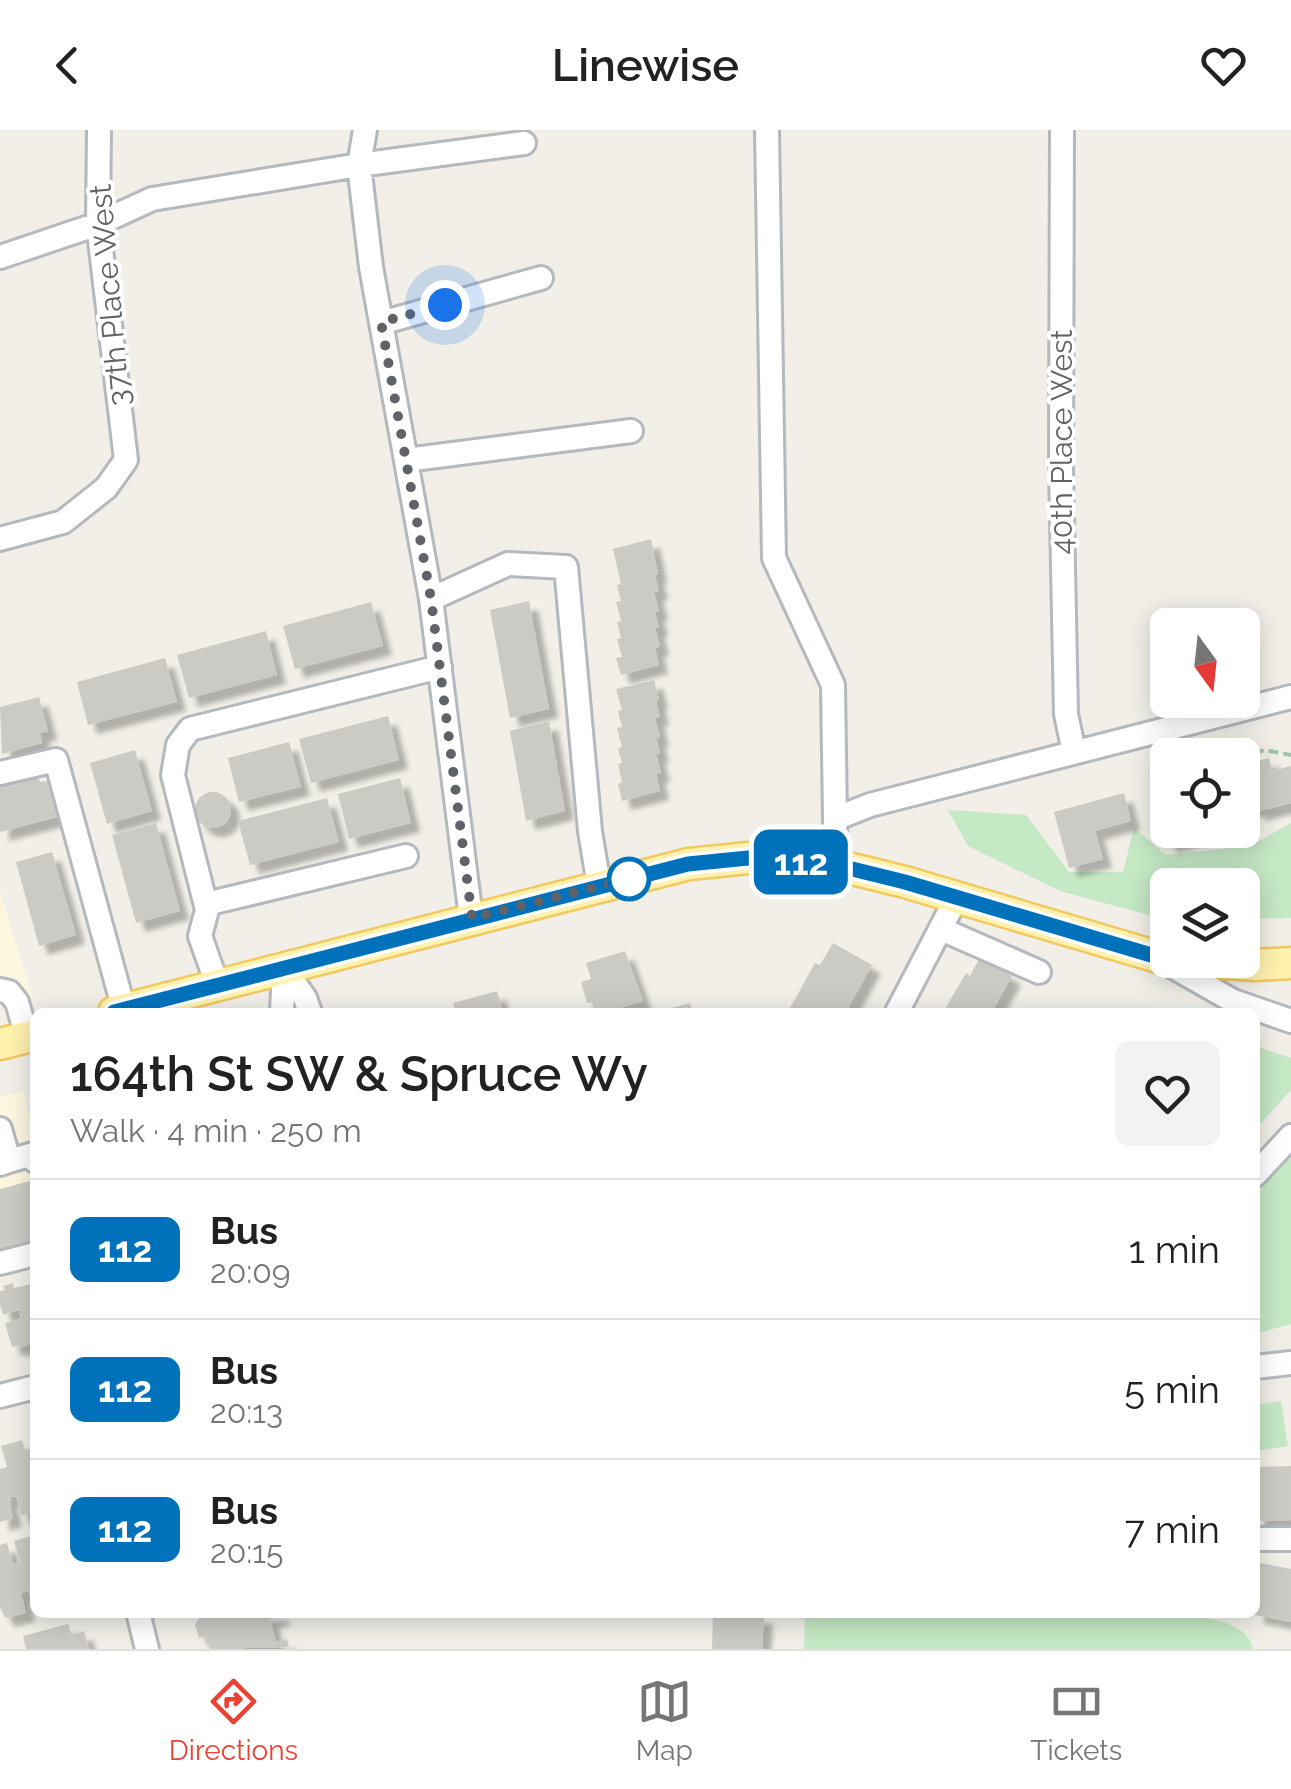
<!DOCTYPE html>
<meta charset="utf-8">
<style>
:root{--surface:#fff;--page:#f2f2f2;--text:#222;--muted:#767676;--line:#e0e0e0;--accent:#ea4335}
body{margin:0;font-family:Raleway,sans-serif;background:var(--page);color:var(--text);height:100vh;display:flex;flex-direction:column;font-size:38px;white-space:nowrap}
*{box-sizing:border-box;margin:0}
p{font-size:32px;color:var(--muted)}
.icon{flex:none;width:55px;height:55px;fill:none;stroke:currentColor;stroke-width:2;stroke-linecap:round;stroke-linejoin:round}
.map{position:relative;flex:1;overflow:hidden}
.panel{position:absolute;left:30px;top:878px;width:1230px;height:610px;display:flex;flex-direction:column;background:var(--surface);border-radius:15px;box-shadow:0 5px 25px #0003}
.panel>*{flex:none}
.badge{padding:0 20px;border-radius:15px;font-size:35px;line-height:65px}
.needle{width:65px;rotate:165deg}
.tools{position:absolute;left:1150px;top:478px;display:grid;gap:20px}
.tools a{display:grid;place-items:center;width:110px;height:110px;border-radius:15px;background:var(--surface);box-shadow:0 5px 25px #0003;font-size:50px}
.you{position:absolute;width:50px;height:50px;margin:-25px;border:8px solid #fff;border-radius:50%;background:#1a73e8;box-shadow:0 0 0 15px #1a73e833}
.map>.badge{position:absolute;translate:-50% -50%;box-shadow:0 0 0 5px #fff}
.round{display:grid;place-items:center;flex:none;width:105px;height:105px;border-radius:15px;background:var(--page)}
.overview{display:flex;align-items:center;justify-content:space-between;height:170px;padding:0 40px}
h1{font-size:48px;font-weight:600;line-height:75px}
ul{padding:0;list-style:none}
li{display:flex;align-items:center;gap:30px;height:140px;padding:0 40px;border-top:2px solid var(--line)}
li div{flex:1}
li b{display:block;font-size:38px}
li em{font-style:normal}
li .badge{min-width:110px;font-weight:700;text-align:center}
header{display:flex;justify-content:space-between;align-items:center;height:130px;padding:0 40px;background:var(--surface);font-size:45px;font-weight:600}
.menu{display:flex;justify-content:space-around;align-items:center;height:140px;border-top:2px solid var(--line);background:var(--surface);font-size:28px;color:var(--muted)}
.menu a{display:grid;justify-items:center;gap:5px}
.menu .on{color:var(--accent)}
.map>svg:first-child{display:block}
</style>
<header><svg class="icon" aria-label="back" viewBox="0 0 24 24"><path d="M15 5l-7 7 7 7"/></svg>Linewise<svg class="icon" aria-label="heart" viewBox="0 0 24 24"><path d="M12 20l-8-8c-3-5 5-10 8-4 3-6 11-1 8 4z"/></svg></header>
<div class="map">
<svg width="1291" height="1519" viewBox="0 0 1291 1519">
<defs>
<filter id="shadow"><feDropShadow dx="9" dy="9" stdDeviation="2.5" flood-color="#0004"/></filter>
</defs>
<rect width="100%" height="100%" fill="#f1efe8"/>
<path fill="#fef7e0" d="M0,761l32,105 -32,9z
M23,961l12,46v131l-35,10v-182z"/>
<path fill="#c5e8c5" d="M948,680l78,5 43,57h54l11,-44 32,27 84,-9 41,-23v95l-48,1 -1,-34h-74l-1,35 -107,-29 -92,-45z
M1255,916l36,12v32l-36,40z
M1291,1017v177l-36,10v-143z
M1281,1271l7,45 -33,5v-46z
M805,1483h373c24,5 70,7 75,36h-449z"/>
<path fill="#cccac5" filter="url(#shadow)" d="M651,409l7,35 -3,1 4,16 -5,1 5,19 -4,1 4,16h-4l5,18 -5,2 4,17 -38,10 -5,-17 6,-1 -5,-18 4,-1 -4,-16 4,-1 -5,-19 5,-1 -4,-16 4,-1 -8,-35z
M529,471l20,108 -39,9 -20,-108z
M371,472l12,44 -88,23 -12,-43z
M266,501l11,44 -88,23 -12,-43z
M165,528l12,44 -89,23 -11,-43z
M654,550l5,20 -3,1 4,16 -5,1 5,19 -4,1 4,15 -4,1 5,19 -5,1 4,17 -38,10 -4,-17 4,-2 -4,-18 4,-1 -4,-15 4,-1 -5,-19 5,-1 -4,-16 4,-1 -6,-21z
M39,567l9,34 -8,2 2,10 -40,11 -2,-47z
M388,586l11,44 -88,23 -12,-44z
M549,591l16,90 -39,10 -16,-90z
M289,612l12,45 -62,15 -11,-44z
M135,620l17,61 -45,13 -17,-61z
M1269,628l3,13 19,-5v37l-34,9 -1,-5 -12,3 -2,-20 9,-2 -6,-24z
M38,646l2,6 8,-1 9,36 -57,15v-46z
M400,648l11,45 -62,16 -11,-45z
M195 680a18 18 0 1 1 36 0a18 18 0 1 1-36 0Z
M1124,663l7,28 -36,10 8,28 -34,9 -15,-56z
M327,668l12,44 -89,23 -12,-44z
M1168,679v21l47,1 -47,13 -9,-33z
M156,693l24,88 -44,12 -24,-88z
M52,722l24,83 -37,11 -23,-84z
M833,813l39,22 -26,47h-55l-1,-4 25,-45 5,2z
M625,821l18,50 -33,10 -1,-3 -14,3 -3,-9 -5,1 -6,-21 10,-3 -5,-16z
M980,827l32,19 -18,32 7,4h-58l23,-39 4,3z
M497,861l6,21h-47l-3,-9z
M690,873l3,9h-33v-1z
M30,1051l5,18v43l-35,9v-62z
M13,1153l1,5 21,-5v58l-16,8 -1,-4 -6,2 -7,-24 16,-4 -2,-9 -16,5 -3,-10v-14l5,-1 -2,-4z
M22,1310l4,13 9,-3v62l-14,4 -5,-20 -8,2 5,20 -13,4v-53l7,-2 -6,-21z
M1291,1336v54l-36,1v-54z
M35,1405v75l-7,-19 -7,2 5,20 -21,5 -5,-11v-62l7,-2 6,21 7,-2 -6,-21z
M1255,1432l36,7v53l-36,-7z
M204,1482h76l1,5 -11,2 6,23 11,-3 2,8 -79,2 -3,-13 -8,2 -4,-14z
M713,1482l51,3 -2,34h-50z
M68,1494l4,11 12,-4 5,18h-63l-3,-13z"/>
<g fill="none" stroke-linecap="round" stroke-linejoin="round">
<defs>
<path id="minor" d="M365,0l-6,35 12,102 60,332 40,319
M767,0l7,428 59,127 2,134
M1062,0l-1,338 5,246 8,38
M0,127l98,-33 54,-25 207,-34 165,-22
M381,193l160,-45
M406,330l225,-29
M0,409l63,-17 43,-34 20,-28 -28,-236 1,-94
M431,469l77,-35 58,3 24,264 9,55
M0,643l56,-13 68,250
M836,735l-1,-46 35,-14 421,-108
M206,774l200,-48
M941,799l98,43
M1163,831l70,40 58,20
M284,838l21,30 5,14
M217,854l-17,-48 7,-26 -34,-135 5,-30 12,-16 250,-62
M0,860l9,2 8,10 10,35
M282,882l2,-44
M897,882l60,-115
M0,999l9,32 -9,3
M9,1031l24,-7 2,7
M1255,1045l36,-39
M0,1133l35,-9
M1255,1237l36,-4
M0,1266l35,-9
M1255,1409h36
M138,1482l9,37"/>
<path id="major" d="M1172,830l83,5 36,-2
M114,882l575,-148 59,-6 88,7 69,17 263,78
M0,914l35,-9"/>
</defs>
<use href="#minor" stroke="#b5b8bc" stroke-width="28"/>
<use href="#major" stroke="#f2c960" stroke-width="35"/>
<path stroke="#9cc7a9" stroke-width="4" stroke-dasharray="10 5" stroke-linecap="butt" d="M1254,623l11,-3 26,5"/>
<use href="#minor" stroke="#fff" stroke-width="22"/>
<use href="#major" stroke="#fff2af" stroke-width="30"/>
</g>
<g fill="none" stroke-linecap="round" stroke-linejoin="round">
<defs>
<path id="line" d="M114,882l574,-148 60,-6 88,7 69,17 263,78"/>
</defs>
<use href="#line" stroke="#fff" stroke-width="22"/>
<use href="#line" stroke="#0072bc" stroke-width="15"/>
<path stroke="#5f6368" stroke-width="10" stroke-dasharray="0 18" d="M445,175l-64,17 50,277 41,319 157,-39"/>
</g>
<circle fill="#fff" stroke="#0072bc" stroke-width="5" cx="629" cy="749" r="20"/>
<g text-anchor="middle" stroke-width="8" stroke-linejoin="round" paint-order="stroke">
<g font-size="30" fill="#5f6368" stroke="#fff">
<text transform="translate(110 165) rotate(-95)" y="10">37th Place West</text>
<text transform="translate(1062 312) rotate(-90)" y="10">40th Place West</text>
</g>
</g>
</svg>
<div class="tools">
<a><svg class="needle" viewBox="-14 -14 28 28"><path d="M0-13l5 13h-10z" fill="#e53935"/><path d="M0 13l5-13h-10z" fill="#767676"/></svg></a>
<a><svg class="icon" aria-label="locate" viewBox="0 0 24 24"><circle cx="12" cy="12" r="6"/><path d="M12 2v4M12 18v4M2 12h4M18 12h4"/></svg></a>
<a><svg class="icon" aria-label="layers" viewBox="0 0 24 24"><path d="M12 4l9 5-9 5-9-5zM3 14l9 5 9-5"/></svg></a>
</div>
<div class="you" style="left:445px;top:175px"></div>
<b class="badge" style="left:801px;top:732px;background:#0072bc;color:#fff">112</b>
<section class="panel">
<div class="overview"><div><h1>164th St SW &amp; Spruce Wy</h1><p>Walk · 4 min · 250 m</p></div><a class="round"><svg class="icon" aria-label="heart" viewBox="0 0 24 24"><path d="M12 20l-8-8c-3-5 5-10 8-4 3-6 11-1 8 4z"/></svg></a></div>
<ul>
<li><span class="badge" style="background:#0072bc;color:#fff">112</span><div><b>Bus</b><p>20:09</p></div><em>1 min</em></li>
<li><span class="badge" style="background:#0072bc;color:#fff">112</span><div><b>Bus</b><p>20:13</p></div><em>5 min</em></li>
<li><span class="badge" style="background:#0072bc;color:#fff">112</span><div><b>Bus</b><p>20:15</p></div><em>7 min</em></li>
</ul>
</section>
</div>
<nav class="menu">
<a class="on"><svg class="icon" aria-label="directions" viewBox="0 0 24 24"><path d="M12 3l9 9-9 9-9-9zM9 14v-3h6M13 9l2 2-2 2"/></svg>Directions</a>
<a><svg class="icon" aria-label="map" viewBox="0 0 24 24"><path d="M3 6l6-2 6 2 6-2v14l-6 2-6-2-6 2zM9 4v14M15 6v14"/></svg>Map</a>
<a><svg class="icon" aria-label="tickets" viewBox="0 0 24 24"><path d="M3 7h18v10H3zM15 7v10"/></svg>Tickets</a>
</nav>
